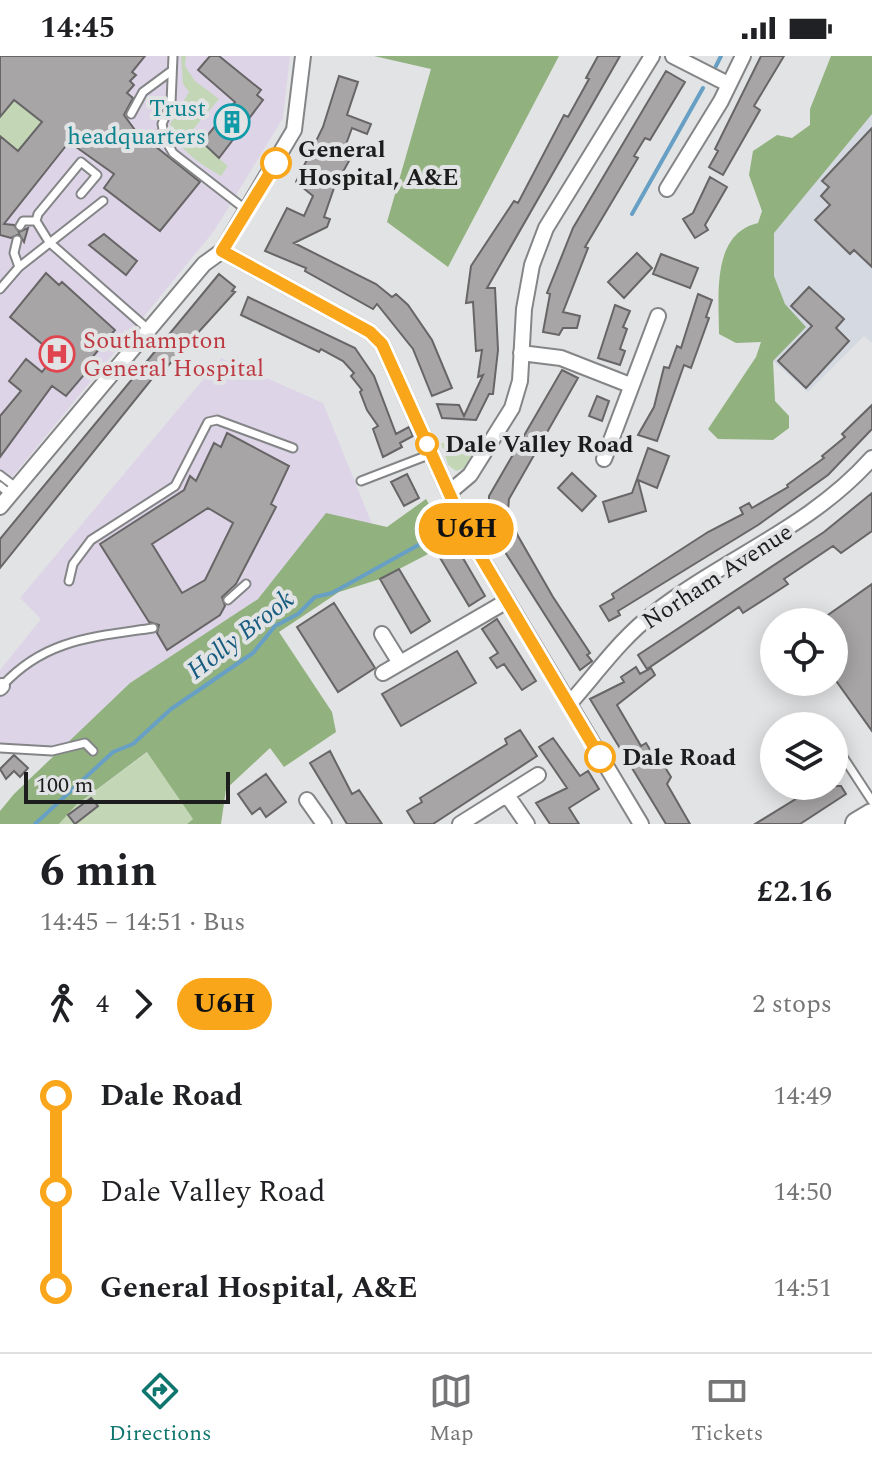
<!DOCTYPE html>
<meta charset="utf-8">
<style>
:root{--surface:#fff;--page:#f2f2f2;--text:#202124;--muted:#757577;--line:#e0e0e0;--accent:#0f766e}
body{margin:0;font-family:Spectral,serif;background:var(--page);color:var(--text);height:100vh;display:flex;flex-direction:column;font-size:30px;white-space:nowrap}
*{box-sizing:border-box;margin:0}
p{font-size:26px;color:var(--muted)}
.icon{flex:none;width:44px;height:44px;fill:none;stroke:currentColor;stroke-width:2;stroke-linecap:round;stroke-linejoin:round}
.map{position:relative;height:768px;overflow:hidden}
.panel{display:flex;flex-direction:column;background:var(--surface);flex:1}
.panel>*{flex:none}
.badge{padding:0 16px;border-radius:26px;font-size:28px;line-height:52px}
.buttons{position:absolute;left:760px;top:552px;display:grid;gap:16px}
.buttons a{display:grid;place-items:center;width:88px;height:88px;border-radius:50%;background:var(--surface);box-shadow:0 4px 20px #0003;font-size:40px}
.scale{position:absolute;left:24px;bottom:20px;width:206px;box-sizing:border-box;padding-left:8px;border:4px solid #1d1d1e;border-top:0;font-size:22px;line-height:28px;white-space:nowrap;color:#1d1d1e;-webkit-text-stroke:6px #e2e3e4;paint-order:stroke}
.map>.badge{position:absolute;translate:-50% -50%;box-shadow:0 0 0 4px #fff}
.legs{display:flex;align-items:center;gap:12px;height:88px;padding:0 40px;font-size:26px}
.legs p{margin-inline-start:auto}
.overview{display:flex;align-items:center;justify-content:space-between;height:136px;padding:0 40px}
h1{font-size:44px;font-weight:700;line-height:60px}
ul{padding:0 40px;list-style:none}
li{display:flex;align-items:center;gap:28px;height:96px;font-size:30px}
li i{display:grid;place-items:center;width:12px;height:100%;margin:0 10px;background:currentColor}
li i::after{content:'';width:20px;height:20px;margin:-10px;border:6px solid;border-radius:50%;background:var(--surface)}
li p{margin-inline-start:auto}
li:first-child i{background:linear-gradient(#0000 50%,currentColor 0)}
li:last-child i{background:linear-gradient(currentColor 50%,#0000 0)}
.status{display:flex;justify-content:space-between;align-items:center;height:56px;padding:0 40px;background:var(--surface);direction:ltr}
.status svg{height:22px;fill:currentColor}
.tabs{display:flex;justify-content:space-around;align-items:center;height:112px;border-top:2px solid var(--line);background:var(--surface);font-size:22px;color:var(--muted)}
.tabs a{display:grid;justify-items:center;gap:4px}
.tabs .active{color:var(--accent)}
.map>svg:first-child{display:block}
</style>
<div class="status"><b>14:45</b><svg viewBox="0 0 49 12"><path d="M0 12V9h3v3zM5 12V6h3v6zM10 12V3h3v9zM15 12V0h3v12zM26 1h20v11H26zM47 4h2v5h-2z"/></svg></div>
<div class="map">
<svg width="872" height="768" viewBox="0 0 872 768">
<rect width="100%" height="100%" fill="#e2e3e4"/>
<path fill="#d4d9e2" d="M872,58v229l-8,-7 -56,56 -35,-31 32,-34 -20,-23 -11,-28v-43z"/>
<path fill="#ded4e8" d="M0,0h290l-7,62 -69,113 -214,261z
M221,302l102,45 49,121 -46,-10 -68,85 -128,84 -73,71 -57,-4v-80l41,-51 -21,-21z"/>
<path fill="#c3d7b7" d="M181,0h5l-1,10 10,15 24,18 -29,34 38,33 -7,10c-22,-13 -45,-27 -51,-52l19,-32 -6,-8z
M14,44l28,22 -24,29 -18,-15v-19z
M480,386l-16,26 -8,3 -8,-6 -7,-22z
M148,696l45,67 -6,5h-128l17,-19z"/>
<path fill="#91b17e" d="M374,0h185l-111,211 -61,-45 44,-153z
M831,0h41v58l-98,119v43l11,28 21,23 -33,34 2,40 14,15v12l-16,12 -55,-1 -10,-10 48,-72 5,-15 -25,1 -17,-9c0,-38 -8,-100 39,-111l4,-12 -13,-36 4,-24 24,-16 15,3 18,-13v-16z
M426,443l25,43 -71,37 -41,13 -60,40 53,80 4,20 -52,35 -14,-19 -44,41 -5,35h-34l6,-5 -46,-67 -71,53 -17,19h-59v-13l14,-17 116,-111 128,-84 68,-86 61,14z"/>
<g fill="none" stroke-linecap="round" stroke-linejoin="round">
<path stroke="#67a0c4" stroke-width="4" d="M716,10l5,-10
M632,158l71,-126
M35,768l78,-72 20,-8 38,-35 82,-56 22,-27 23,-12 17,-17 17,-4 117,-65"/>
</g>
<path fill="#a7a5a6" stroke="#676566" stroke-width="2" fill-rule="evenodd" d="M0,0h145l-13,16 4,3 -6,6 4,4 -7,8 6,5 -9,17 11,15 65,52 -40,49 -56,-43 10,-14 -45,-32 -65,82 10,1 5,7 9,-4 -4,14 -5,-8 -8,4 -11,-3v-99l18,15 24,-29 -28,-22 -14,17z
M210,0h9l42,34 -4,5 6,5 -44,58 -17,-16 33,-40 -37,-32z
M598,0h22l-133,232h8l3,62 -5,44h-4l-13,26 -34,-2 -5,-14 22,1 5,11 19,-41 -5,2 4,-27 -6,1 -3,-49 -7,1 5,-37 43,-65 4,2 46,-88 4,2 21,-38 -3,-1z
M761,0h23l-30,50 6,4 -37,65 -14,-8 9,-16 -3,-2z
M666,15l19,11 -35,58 -5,-2 -11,18 4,2 -53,89 3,1 -25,64 17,4 -3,12h-14l-4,7 -16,-3 7,-38 -3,-1 26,-65z
M339,20l19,6 -11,33 24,9 -4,10 -15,-6 -7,19 9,5 -20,36 -10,29 6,2 -3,8 -33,16 82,41 16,13 4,-3 12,11 24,35 20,48 -20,8 -19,-47 -36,-45 -4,5 -68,-38 1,-3 -41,-17 22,-43 17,8 9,-20 -17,-14 27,-55z
M872,72v139l-18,-17 -4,4 -35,-34 15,-15 -9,-9 8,-9 -7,-6z
M710,121l17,10 -22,38 3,5 -13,8 -12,-19 10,-6z
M104,178l33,27 -11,14 -37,-30z
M637,197l15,15 -28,30 -16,-16z
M661,198l37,14 -8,20 -37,-14z
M46,217l13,12 3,-3 53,48 -30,36 4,3 -23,27 -14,-10 -52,71v-41l21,-25 -12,-10 17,-22 16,13 13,-17 -45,-38z
M219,218l16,13 -3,4 3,1 -69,76 -3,-3 -163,203v-29z
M809,231l35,32 -8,9 13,13 -43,47 -28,-27 34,-35 -21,-20z
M698,238l14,6 -6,17 3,1 -18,50 -7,-3 -27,76 -19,-6 16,-28 10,-40 5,1 8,-22 4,2z
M248,241l107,51 19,28 22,58 13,-7 4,9 -13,7 2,4 -19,10 -10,-28 5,-3 -11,-16 -7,-18 2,-2 -11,-14 3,-3 -11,-12 -22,-12 -2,3 -78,-37z
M615,249l15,6 -7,16 4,2 -7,20 5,2 -5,14 -22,-7z
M562,314l16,8 -69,121 -1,11 10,26 35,61 37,56 -3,2 5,6 -12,9 -82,-129 -9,-27v-18z
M597,340l12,5 -7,20 -13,-5z
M872,349v24l-44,46 -70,50 -140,86 2,4 -11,6 -9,-15 14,-8 -2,-4 96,-62 35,-18 -3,-6 9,-5 3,5 36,-21 -1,-2 37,-27 -2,-2 23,-19 -3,-3z
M227,377l62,33 -18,38 5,3 -40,77 -14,13 3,9 -5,9 -53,35 -10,-17 2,-8 -10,-3 -49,-78 84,-54 6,-14 6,5 18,-38 7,4zM208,452l25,15 -28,57 -23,13 -30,-49z
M648,392l21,8 -12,32 -19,-8 8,31 -37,11 -6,-20 29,-9z
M572,417l24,23 -14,15 -24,-23z
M407,418l12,24 -15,8 -13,-24z
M872,437v38l-31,22 -8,-7 -49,33 4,5 -6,4 -39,25 -4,-6 -92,62 -9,-14 186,-123z
M453,485l32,55 -16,10 -33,-55z
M399,513l31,52 -19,12 -31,-54z
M872,528v147l-38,-53v-56h-16z
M334,547l41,65 -37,24 -41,-65z
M497,563l39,62 -14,9 -18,-26 -7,4 -7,-10 8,-5 -16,-24z
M457,595l19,32 -75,43 -19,-32z
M636,611l4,7 11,-6 4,7 -38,30 24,41 5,-3 14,23 3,-2 8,13 -4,7 23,40h-24l-76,-125 34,-17 -3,-5z
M520,674l17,26 -104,68h-18l-8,-13 15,-9 -2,-4 87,-54 -2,-5z
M553,682l27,38 8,-5 11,18 -30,19 10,16h-29l-14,-21 31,-15 -28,-41z
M330,695l22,43 7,-4 23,34h-35l-37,-61z
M14,699l14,13 -8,9 -6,-6 -8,8 -6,-10z
M266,718l20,28 -20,15 -6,-9 -8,6 -14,-20z
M817,730h24l5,8 -46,30h-45z
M91,742l7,8 -23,18 -7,-9z"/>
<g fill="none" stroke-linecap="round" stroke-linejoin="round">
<defs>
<path id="lane" d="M173,0l-2,47 -9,21 3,15 8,14 72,56
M131,58l12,-22 27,-20
M36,165l13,21 100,88
M36,165l2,-7 43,-52 16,13 -16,19
M20,170l3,-5h13
M17,184l-3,13 5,14
M0,233l19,-22 84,-66
M0,419l17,13
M361,425l70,-27
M0,430l11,9
M69,525l4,-17 18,-24 84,-54 33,-64 9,-2 76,28
M228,544l18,-16
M2,630c43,-47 91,-49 151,-58
M834,687l38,58
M0,692l52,3 33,-8 8,8"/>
<path id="street" d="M673,0l55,28
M667,133l54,-88 22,-45
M222,195l148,81 12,12 87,193 172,287
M521,297l40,5 69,27
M604,403l54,-143
M451,435l19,-16 42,-67 8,-27 4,-72 8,-44 14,-37 106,-172
M0,451l204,-243 18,-13 72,-121 9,-74
M382,578l18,29
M383,617l124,-72
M0,632l2,-2
M569,648c27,-30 52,-66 84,-90 71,-56 157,-86 219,-156
M507,739l20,29
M307,744l17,24
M460,768l78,-49"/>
<path id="primary" d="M857,768l15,-9"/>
</defs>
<use href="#lane" stroke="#848587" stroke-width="11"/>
<use href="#street" stroke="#848587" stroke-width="18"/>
<use href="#primary" stroke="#848587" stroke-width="26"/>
<use href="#lane" stroke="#fff" stroke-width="7"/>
<use href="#street" stroke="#fff" stroke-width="14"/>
<use href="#primary" stroke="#fff" stroke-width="22"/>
</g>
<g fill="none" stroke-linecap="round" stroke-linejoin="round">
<defs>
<path id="line-1" d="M276,107l-54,88 148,81 12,12 87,193 131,220"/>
</defs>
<use href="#line-1" stroke="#fff" stroke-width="18"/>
<use href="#line-1" stroke="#faa61a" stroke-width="12"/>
</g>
<defs>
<symbol id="building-ring" viewBox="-11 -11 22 22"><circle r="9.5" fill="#e2e3e4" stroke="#0f9aa8" stroke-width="1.5"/><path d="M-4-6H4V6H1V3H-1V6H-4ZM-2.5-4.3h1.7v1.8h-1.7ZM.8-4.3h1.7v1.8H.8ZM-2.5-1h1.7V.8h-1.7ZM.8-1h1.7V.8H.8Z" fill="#0f9aa8"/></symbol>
<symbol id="hospital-ring" viewBox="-11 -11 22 22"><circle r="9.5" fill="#e2e3e4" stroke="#e0444e" stroke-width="1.5"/><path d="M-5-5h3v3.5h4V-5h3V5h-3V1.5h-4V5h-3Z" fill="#e0444e"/></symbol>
</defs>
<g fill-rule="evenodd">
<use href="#building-ring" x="212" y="46" width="40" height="40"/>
<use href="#hospital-ring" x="37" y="278" width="40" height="40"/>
</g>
<g fill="#fff" stroke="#faa61a" stroke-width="4">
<circle cx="276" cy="107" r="14"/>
<circle cx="427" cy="388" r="10"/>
<circle cx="600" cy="701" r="14"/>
</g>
<g text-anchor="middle" stroke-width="8" stroke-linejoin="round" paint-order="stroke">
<g font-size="24" fill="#0d838f" stroke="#e2e3e4" text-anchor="end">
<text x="206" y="60">Trust<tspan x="206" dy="28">headquarters</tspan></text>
</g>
<g font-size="24" font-weight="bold" fill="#1d1d1e" stroke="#e2e3e4" text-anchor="start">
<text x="298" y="101">General<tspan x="298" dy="28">Hospital, A&amp;E</tspan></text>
<text x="445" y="396">Dale Valley Road</text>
<text x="622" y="709">Dale Road</text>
</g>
<g font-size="24" fill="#be3a42" stroke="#e2e3e4" text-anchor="start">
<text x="83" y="292">Southampton<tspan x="83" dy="28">General Hospital</tspan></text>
</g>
<g font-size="24" fill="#1d1d1e" stroke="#e2e3e4">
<text transform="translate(717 520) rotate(-33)" y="8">Norham Avenue</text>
</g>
<g font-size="26" font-style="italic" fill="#185d80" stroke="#e2e3e4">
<text transform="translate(240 578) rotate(-38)" y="9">Holly Brook</text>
</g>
</g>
</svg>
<div class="buttons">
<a><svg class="icon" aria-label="locate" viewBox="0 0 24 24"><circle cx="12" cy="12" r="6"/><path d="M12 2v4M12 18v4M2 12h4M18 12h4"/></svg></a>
<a><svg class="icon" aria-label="layers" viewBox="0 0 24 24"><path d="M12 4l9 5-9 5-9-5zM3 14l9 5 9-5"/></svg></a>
</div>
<div class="scale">100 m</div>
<b class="badge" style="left:466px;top:473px;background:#faa61a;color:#111">U6H</b>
</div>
<section class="panel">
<div class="overview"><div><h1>6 min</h1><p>14:45 – 14:51 · Bus</p></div><b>£2.16</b></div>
<div class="legs"><svg class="icon" aria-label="walk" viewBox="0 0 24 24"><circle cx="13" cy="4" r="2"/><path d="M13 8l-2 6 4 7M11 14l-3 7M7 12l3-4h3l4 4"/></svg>4<svg class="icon" aria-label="forward" viewBox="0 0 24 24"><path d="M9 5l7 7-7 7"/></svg><b class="badge" style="background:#faa61a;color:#111">U6H</b><p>2 stops</p></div>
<ul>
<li><i style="color:#faa61a"></i><b>Dale Road</b><p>14:49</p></li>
<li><i style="color:#faa61a"></i><span>Dale Valley Road</span><p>14:50</p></li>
<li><i style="color:#faa61a"></i><b>General Hospital, A&amp;E</b><p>14:51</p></li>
</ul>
</section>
<nav class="tabs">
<a class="active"><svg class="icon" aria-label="directions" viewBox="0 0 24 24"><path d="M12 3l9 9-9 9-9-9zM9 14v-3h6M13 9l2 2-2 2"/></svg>Directions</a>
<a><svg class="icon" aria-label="map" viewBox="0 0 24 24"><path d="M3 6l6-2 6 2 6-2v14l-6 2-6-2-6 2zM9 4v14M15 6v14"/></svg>Map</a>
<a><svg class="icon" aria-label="tickets" viewBox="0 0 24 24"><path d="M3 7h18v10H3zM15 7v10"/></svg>Tickets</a>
</nav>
